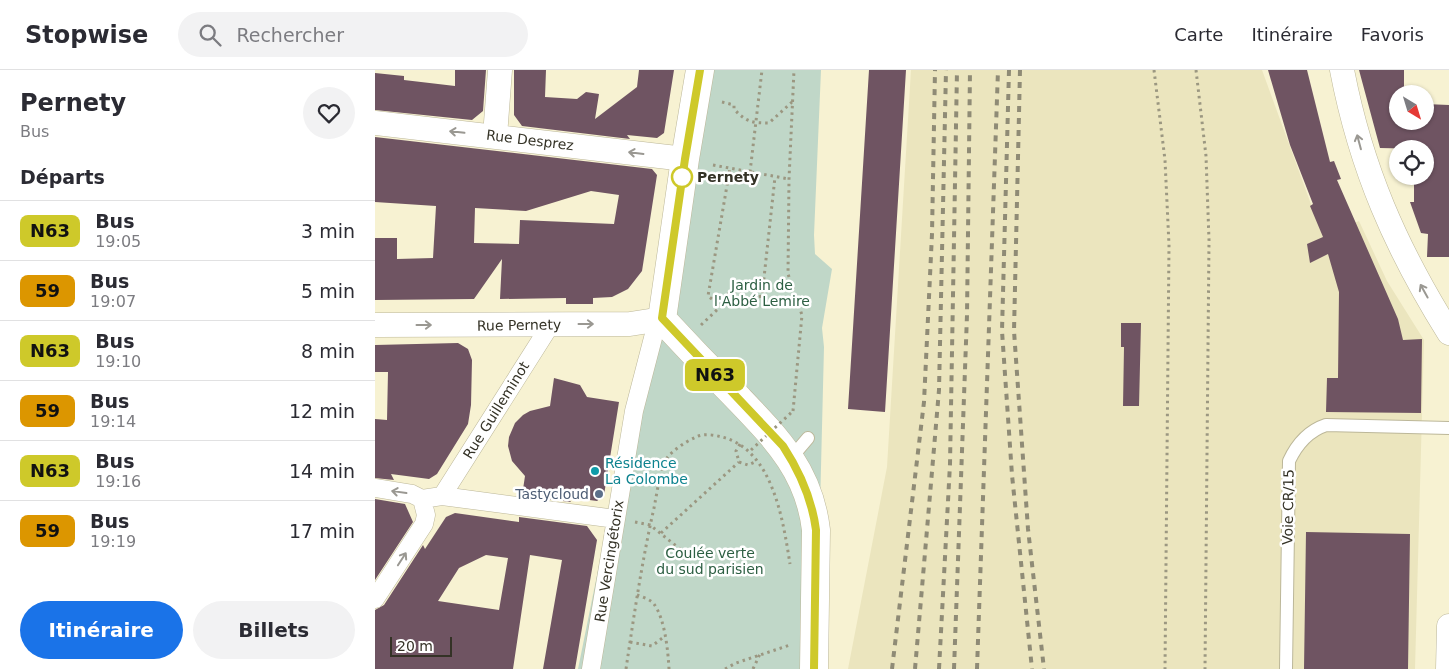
<!DOCTYPE html>
<html lang="fr">
<meta charset="utf-8">
<style>
:root{--surface:#fff;--page:#f2f2f3;--text:#2b2b33;--muted:#7c7c81;--line:#e1e1e2;--accent:#1a73e8}
body{margin:0;font-family:"DejaVu Sans",sans-serif;background:var(--page);color:var(--text);height:100vh;display:flex;flex-direction:column;font-size:19px;white-space:nowrap}
*{box-sizing:border-box;margin:0}
p{font-size:16px;color:var(--muted)}
.icon{flex:none;width:28px;height:28px;fill:none;stroke:currentColor;stroke-width:2;stroke-linecap:round;stroke-linejoin:round}
.map{position:relative;flex:1;overflow:hidden}
.sheet{display:flex;flex-direction:column;background:var(--surface);width:375px}
.sheet>*{flex:none}
.badge{padding:0 10px;border-radius:8px;font-size:18px;line-height:32px}
.needle{width:32px;rotate:142deg}
.buttons{position:absolute;left:1014px;top:15px;display:grid;gap:10px}
.buttons a{display:grid;place-items:center;width:45px;height:45px;border-radius:50%;background:var(--surface);box-shadow:0 1px 4px #0004;font-size:25px}
.scale{position:absolute;left:15px;bottom:12px;width:62px;box-sizing:border-box;padding-left:5px;border:2px solid #343226;border-top:0;font-size:14px;line-height:18px;white-space:nowrap;color:#343226;-webkit-text-stroke:4px #fff;paint-order:stroke}
.map>.badge{position:absolute;translate:-50% -50%;box-shadow:0 0 0 2px #fff}
h2{padding:0 20px;font-size:19px;line-height:45px}
.round{display:grid;place-items:center;flex:none;width:52px;height:52px;border-radius:26px;background:var(--page)}
.summary{display:flex;align-items:center;justify-content:space-between;height:85px;padding:0 20px}
h1{font-size:24px;font-weight:800;line-height:38px}
.action{display:flex;gap:10px;margin-top:auto;padding:10px 20px}
.action a{flex:1;height:58px;border-radius:30px;background:var(--accent);color:#fff;font-size:20px;font-weight:800;line-height:58px;text-align:center}
.action a+a{background:var(--page);color:var(--text)}
ul{padding:0;list-style:none}
li{display:flex;align-items:center;gap:15px;height:60px;padding:0 20px;border-top:1px solid var(--line)}
li div{flex:1}
li b{display:block;font-size:19px}
li em{font-style:normal}
li .badge{min-width:55px;font-weight:700;text-align:center}
header{display:flex;align-items:center;gap:30px;box-sizing:border-box;height:70px;padding:0 25px;background:var(--surface);border-bottom:1px solid var(--line)}
header strong{font-size:24px}
nav{display:flex;gap:28px;margin-inline-start:auto;font-size:18px}
.search{width:350px;height:45px;background:var(--page);display:flex;align-items:center;gap:12px;box-sizing:border-box;padding:0 18px;border-radius:28px;color:var(--muted);font-size:19px}
main{display:flex;flex:1;min-height:0}
.map>svg:first-child{display:block}
</style>
<header>
<strong>Stopwise</strong>
<div class="search"><svg class="icon" aria-label="search" viewBox="0 0 24 24"><circle cx="10" cy="10" r="6"/><path d="M15 15l6 6"/></svg>Rechercher</div>
<nav><a>Carte</a><a>Itinéraire</a><a>Favoris</a></nav>
</header>
<main>
<section class="sheet">
<div class="summary"><div><h1>Pernety</h1><p>Bus</p></div><a class="round"><svg class="icon" aria-label="heart" viewBox="0 0 24 24"><path d="M12 20l-8-8c-3-5 5-10 8-4 3-6 11-1 8 4z"/></svg></a></div>
<h2>Départs</h2>
<ul>
<li><span class="badge" style="background:#cec92a;color:#111">N63</span><div><b>Bus</b><p>19:05</p></div><em>3 min</em></li>
<li><span class="badge" style="background:#dc9600;color:#111">59</span><div><b>Bus</b><p>19:07</p></div><em>5 min</em></li>
<li><span class="badge" style="background:#cec92a;color:#111">N63</span><div><b>Bus</b><p>19:10</p></div><em>8 min</em></li>
<li><span class="badge" style="background:#dc9600;color:#111">59</span><div><b>Bus</b><p>19:14</p></div><em>12 min</em></li>
<li><span class="badge" style="background:#cec92a;color:#111">N63</span><div><b>Bus</b><p>19:16</p></div><em>14 min</em></li>
<li><span class="badge" style="background:#dc9600;color:#111">59</span><div><b>Bus</b><p>19:19</p></div><em>17 min</em></li>
</ul>
<div class="action"><a>Itinéraire</a><a>Billets</a></div>
</section>
<div class="map">
<svg width="1074" height="599" viewBox="0 0 1074 599">
<rect width="100%" height="100%" fill="#f7f2d2"/>
<path fill="#ebe5be" d="M536,0h351l61,167 36,-16 28,60 37,59 -9,329h-567l39,-202z"/>
<path fill="#c0d7c8" d="M334,0h112l-7,165 1,19 17,15 -10,59 2,19 -8,322h-238l52,-257z"/>
<path fill="#6f5462" fill-rule="evenodd" d="M80,0h31l-3,41 -11,9 -97,-10v-37l29,3v4l51,6z
M139,0h32l-1,27 32,2 9,-7 13,2 -4,25 42,-32 2,-17h35l-10,63 -7,5 -30,-3 3,4 -108,-13 -8,-11z
M494,0h37l-21,342 -37,-3z
M893,0h39l23,92 4,-1 7,18 -4,1 61,139 5,21 19,-1 -1,74 -95,-1 1,-34h11l1,-86 -11,-38 -18,9 -3,-19 16,-7 -13,-31 3,-2 -23,-59z
M984,0h45v24h-7v27h28v-17l24,1v152h-22l1,-23 -7,-1 -11,-31h4v-26h11v-27l-45,-1z
M0,67l277,32 5,6 -15,96 -14,18 -16,8 -19,1v6h-27v-6l-66,1 2,-40 -28,40 -99,1v-62h22v21l36,-1 3,-52 -61,-4zM216,121l28,4 -5,29 -94,-4 -1,24 -45,-1 1,-35 51,3z
M746,253h20l-2,83h-16l1,-59h-3z
M83,273l10,6 4,11 -1,45 -3,19 -31,50 -8,5 -38,-5 3,6 -19,-2v-59l12,1 1,-48h-13v-27z
M179,308l26,7 7,12 32,5 -15,93 -7,6 -30,-4 4,5 -49,-6 3,-20 -13,-15 -4,-15 1,-9 6,-14 8,-8 7,-4 20,-5z
M0,429l30,5 8,18 -38,58z
M80,443l64,9v-5l68,9 10,14 -22,129h-32l19,-109 -32,-5 -17,114h-138v-59l9,-5 39,-60 2,4 21,-32zM111,485l22,3 -9,52 -61,-9 21,-33z
M931,462l104,2 -2,135h-104z"/>
<g fill="none" stroke-linecap="round" stroke-linejoin="round">
<defs>
<path id="service" d="M416,388l17,-20
M911,599l3,-208c8,-17 19,-30 37,-36l123,3"/>
<path id="pedestrian" d="M0,418l37,6 10,5 20,-3 174,23
M67,426l109,-172
M0,529l49,-75 2,-9 -4,-16
M216,599l43,-258 20,-77 8,-15"/>
<path id="minor" d="M967,0c19,99 54,178 107,263
M0,53l310,36
M120,66l5,-66
M0,255l255,-1 32,-5
M1073,599l1,-43"/>
<path id="secondary" d="M325,0l-15,89 -23,160c23,25 47,50 71,74 41,43 76,76 83,137l-2,139"/>
</defs>
<use href="#service" stroke="#bcb799" stroke-width="14"/>
<use href="#pedestrian" stroke="#bcb799" stroke-width="19"/>
<use href="#minor" stroke="#bcb799" stroke-width="25"/>
<use href="#secondary" stroke="#bcb799" stroke-width="29"/>
<path stroke="#9b9781" stroke-width="3" stroke-dasharray="2.5 4" stroke-linecap="butt" d="M779,0l11,90 4,85 -4,424
M821,0l10,86 3,84 -4,429
M347,32l12,3v4c12,13 18,14 35,14l23,-21
M338,95l76,14
M375,102l12,-102
M346,236l41,-10 13,-119
M346,236l8,-13 12,1 6,-7
M326,255l20,-19 -13,-10 22,-128
M418,341l9,-96 -14,-41 1,-95 5,-109
M365,374l-4,7 3,11 9,3 9,-4
M260,452l15,3 40,32
M286,463l78,-71
M262,525c6,2 14,5 17,9 11,15 14,47 15,65
M255,572l22,4 13,-10
M251,599c8,-54 16,-108 28,-161 3,-15 5,-31 10,-45 5,-11 21,-21 32,-26 8,-4 18,-2 26,0 51,13 61,83 68,127
M350,599l11,-6 54,-18
M378,599l7,-15"/>
<use href="#service" stroke="#fff" stroke-width="12"/>
<use href="#pedestrian" stroke="#fff" stroke-width="18"/>
<use href="#minor" stroke="#fff" stroke-width="24"/>
<use href="#secondary" stroke="#fff" stroke-width="28"/>
<path stroke="#8f8b76" stroke-width="4" stroke-dasharray="6 6" stroke-linecap="butt" d="M634,0l-7,261 10,144 20,194
M645,0l-6,261 14,198 16,140
M517,599l32,-267 8,-168 3,-164
M540,599l24,-279 7,-320
M564,599l11,-205 7,-394
M579,599l13,-354 3,-245
M602,599l21,-599"/>
<path stroke="#9b9781" stroke-width="3" stroke-dasharray="2.5 4" stroke-linecap="butt" d="M376,380l42,-39"/>
</g>
<defs><path id="oneway-shaft" d="M-6 0H5M1.5-3L5.5 0L1.5 3" fill="none" stroke-width="1.6" stroke-linecap="round" stroke-linejoin="round" transform="scale(1.25)"/></defs>
<g stroke="#9a9892">
<use href="#oneway-shaft" transform="translate(82 62) rotate(-174)"/>
<use href="#oneway-shaft" transform="translate(984 72) rotate(-105)"/>
<use href="#oneway-shaft" transform="translate(261 83) rotate(-173)"/>
<use href="#oneway-shaft" transform="translate(1049 221) rotate(-119)"/>
<use href="#oneway-shaft" transform="translate(211 254)"/>
<use href="#oneway-shaft" transform="translate(49 255)"/>
<use href="#oneway-shaft" transform="translate(24 422) rotate(-172)"/>
<use href="#oneway-shaft" transform="translate(27 489) rotate(-57)"/>
</g>
<g fill="none" stroke-linecap="round" stroke-linejoin="round">
<defs>
<path id="line" d="M325,0l-15,89 -23,159 121,128c17,26 29,53 33,84l-2,139"/>
</defs>
<use href="#line" stroke="#fff" stroke-width="11"/>
<use href="#line" stroke="#cec92a" stroke-width="8"/>
</g>
<circle fill="#fff" stroke="#cec92a" stroke-width="2.5" cx="307" cy="107" r="10"/>
<circle fill="#0f9aa8" stroke="#fff" stroke-width="2" cx="220" cy="401" r="5"/>
<circle fill="#5c6f8a" stroke="#fff" stroke-width="2" cx="224" cy="424" r="5"/>
<g text-anchor="middle" stroke-width="5" stroke-linejoin="round" paint-order="stroke">
<g font-size="14" fill="#343226" stroke="#fff">
<text transform="translate(155 70) rotate(7)" y="5">Rue Desprez</text>
<text transform="translate(144 255) rotate(-1)" y="5">Rue Pernety</text>
<text transform="translate(121 340) rotate(-58)" y="5">Rue Guilleminot</text>
<text transform="translate(913 437) rotate(-89)" y="5">Voie CR/15</text>
<text transform="translate(234 491) rotate(-81)" y="5">Rue Vercingétorix</text>
</g>
<g font-size="14" font-weight="bold" fill="#343226" stroke="#fff" text-anchor="start">
<text x="322" y="112">Pernety</text>
</g>
<g font-size="14" fill="#2d5f43" stroke="#fff">
<text x="387" y="220">Jardin de<tspan x="387" dy="16">l'Abbé Lemire</tspan></text>
<text x="335" y="488">Coulée verte<tspan x="335" dy="16">du sud parisien</tspan></text>
</g>
<g font-size="14" fill="#0d838f" stroke="#fff" text-anchor="start">
<text x="230" y="398">Résidence<tspan x="230" dy="16">La Colombe</tspan></text>
</g>
<g font-size="14" fill="#4e5e75" stroke="#fff" text-anchor="end">
<text x="214" y="429">Tastycloud</text>
</g>
</g>
</svg>
<div class="buttons">
<a><svg class="needle" viewBox="-14 -14 28 28"><path d="M0-13l5 13h-10z" fill="#e53935"/><path d="M0 13l5-13h-10z" fill="#7c7c81"/></svg></a>
<a><svg class="icon" aria-label="locate" viewBox="0 0 24 24"><circle cx="12" cy="12" r="6"/><path d="M12 2v4M12 18v4M2 12h4M18 12h4"/></svg></a>
</div>
<div class="scale">20 m</div>
<b class="badge" style="left:340px;top:305px;background:#cec92a;color:#111">N63</b>
</div>
</main>
